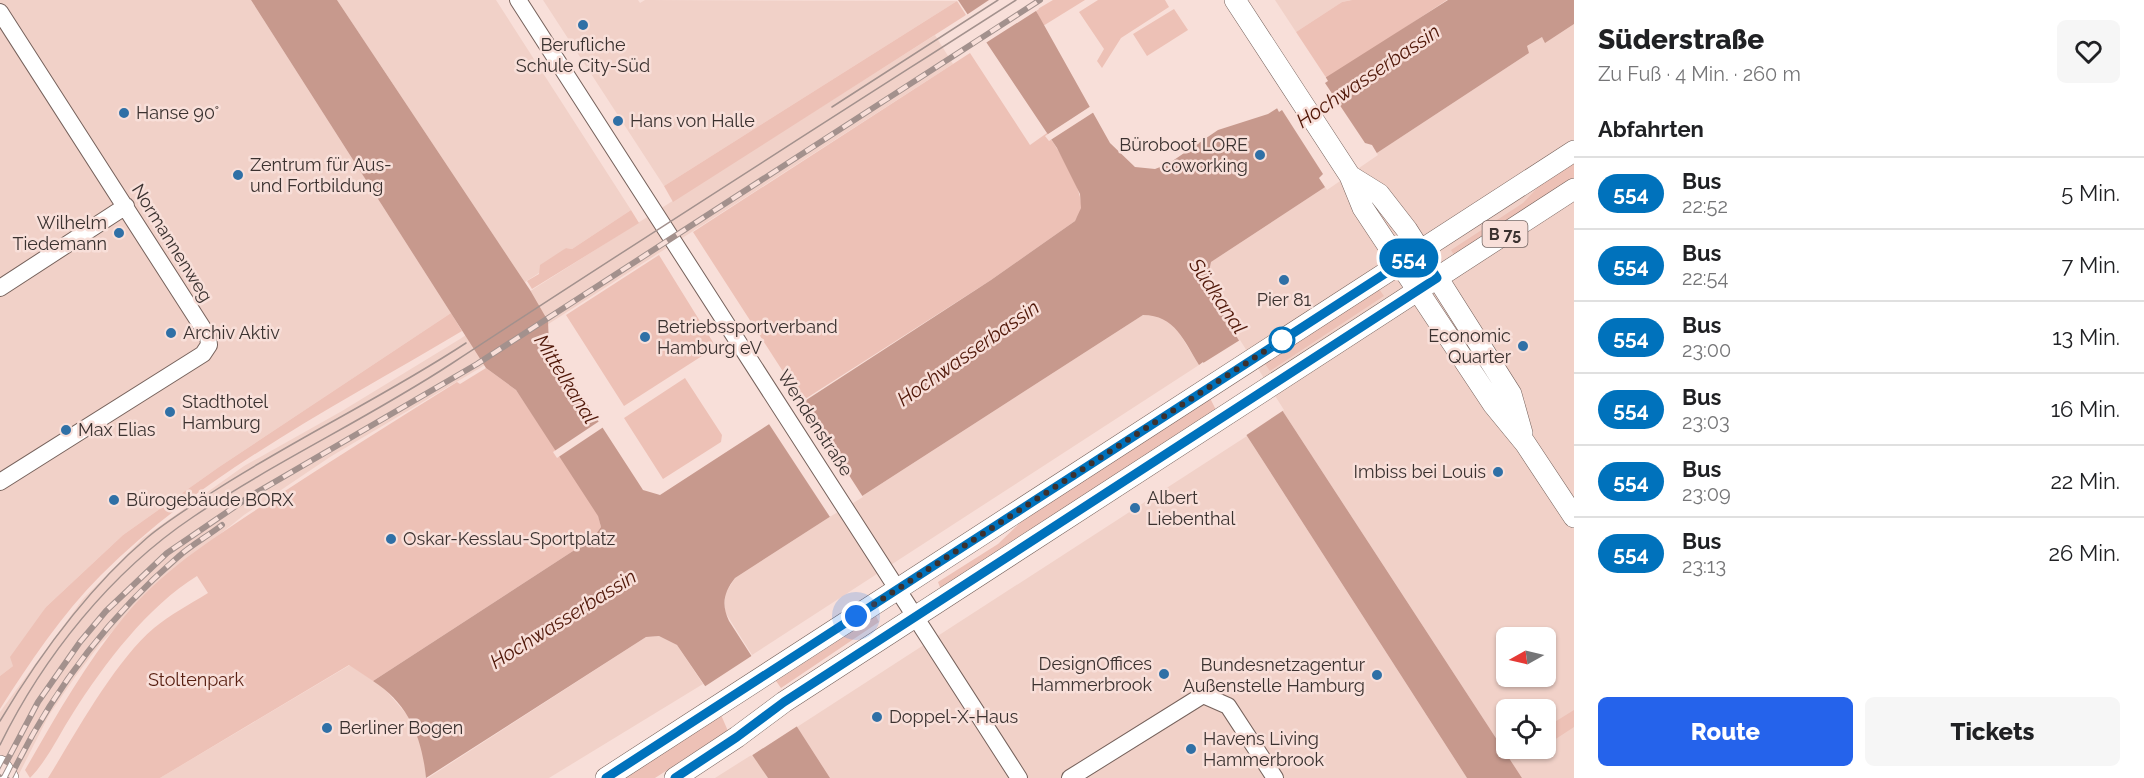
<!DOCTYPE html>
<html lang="de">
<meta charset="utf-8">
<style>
:root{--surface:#fff;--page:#f6f6f6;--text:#202124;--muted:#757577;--line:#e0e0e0;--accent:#2563eb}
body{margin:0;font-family:Raleway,sans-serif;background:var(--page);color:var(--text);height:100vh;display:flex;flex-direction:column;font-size:22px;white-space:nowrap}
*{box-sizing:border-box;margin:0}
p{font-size:20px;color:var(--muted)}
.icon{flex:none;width:33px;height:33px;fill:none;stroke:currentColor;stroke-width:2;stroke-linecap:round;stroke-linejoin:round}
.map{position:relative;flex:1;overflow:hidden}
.panel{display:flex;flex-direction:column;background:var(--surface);width:570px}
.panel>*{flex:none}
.badge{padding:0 12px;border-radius:20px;font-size:21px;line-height:39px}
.needle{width:39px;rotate:262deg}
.buttons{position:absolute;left:1496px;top:627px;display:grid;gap:12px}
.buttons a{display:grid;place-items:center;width:60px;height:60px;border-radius:9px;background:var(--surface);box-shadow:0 2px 4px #0004;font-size:30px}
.you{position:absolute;width:30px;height:30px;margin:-15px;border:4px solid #fff;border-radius:50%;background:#1a73e8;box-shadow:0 0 0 9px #1a73e833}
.map>.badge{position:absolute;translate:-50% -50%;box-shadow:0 0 0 3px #fff}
h2{padding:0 24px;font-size:22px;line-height:54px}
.round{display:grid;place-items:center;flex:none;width:63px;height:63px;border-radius:9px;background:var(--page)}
.summary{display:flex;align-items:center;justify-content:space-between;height:102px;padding:0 24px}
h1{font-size:28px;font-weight:800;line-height:45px}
.primary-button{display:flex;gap:12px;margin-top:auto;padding:12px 24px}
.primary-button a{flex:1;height:69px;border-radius:9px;background:var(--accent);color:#fff;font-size:24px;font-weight:800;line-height:69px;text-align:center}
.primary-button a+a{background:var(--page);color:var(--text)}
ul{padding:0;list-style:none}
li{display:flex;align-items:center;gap:18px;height:72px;padding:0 24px;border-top:2px solid var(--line)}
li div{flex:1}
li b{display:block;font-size:22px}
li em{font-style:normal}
li .badge{min-width:66px;font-weight:700;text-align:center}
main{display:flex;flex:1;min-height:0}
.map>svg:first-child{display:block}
</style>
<main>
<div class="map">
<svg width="1574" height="778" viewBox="0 0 1574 778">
<rect width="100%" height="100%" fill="#f8dfd9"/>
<path fill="#f1d1c8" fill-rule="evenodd" d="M0,0h251l200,313 -232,154 -96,68 -77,72 -33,59 -13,10z
M337,0h159l135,210 -59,39 -6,-1 -27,25 -14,9 5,8z
M543,0h95l2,3 5,-3 312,1 -293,185z
M1275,0h77l-10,2 -46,30z
M1574,24v754h-52l-238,-365 -72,-116 -5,-15 4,-20 318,-209 -3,-6 16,-10 4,5zM1506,638h39v38h-39zM1506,710h39v38h-39z
M935,35l18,29 -473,304 -150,89 -86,58 -75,60 -69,69 -25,33 -26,38 -32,63h-17v-66l83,-113 60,-61 101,-72 98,-55 118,-72 75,-51z
M1143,315h12l18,8 26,42 -447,290 -27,-43v-18l10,-16z
M1247,436l220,342h-637l-33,-51z
M659,636l18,9 26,39 -154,94h-121l218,-141z
M350,665l34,23 24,28 14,30 4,32h-266z
M753,754l15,24h-53z"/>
<path fill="#edc1b6" d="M1053,0h32l-42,26 -7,-16z
M1098,0h67l4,7 -48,31 -19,30 -5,-7 7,-12 -25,-37z
M1352,0h95l-120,79 -31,-47 46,-30z
M957,1l9,14 -293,187 -9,-16z
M1174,9l14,21 -41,26 -14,-22z
M970,53l60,92 17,-12c10,15 37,57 34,75 0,4 -4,9 -6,13l-84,59 -189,121 -109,-169z
M1574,163v18l-119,76 -4,-7 72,-47 17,-18z
M631,210l8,13 -107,66 -5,-8 12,-7 1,-9 26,-17 6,1z
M659,255l57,92 -92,59 -58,-91z
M1379,289l5,7 -114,75 -5,-7z
M451,313l11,18c-124,74 -258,141 -361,244 -39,39 -71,87 -101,134v-33l13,-10 -3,-9 36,-50 77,-72 96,-68z
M486,368l30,22 75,112 7,13 3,12 -8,11 -220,143 -24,-16 -189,113h-112c28,-45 66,-116 106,-150 16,-13 36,-24 54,-35l-11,-17c-49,30 -93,88 -124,137 -13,20 -26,48 -43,65l-5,-8c30,-52 60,-106 99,-153 38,-47 91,-80 141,-113 64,-42 128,-82 192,-122l3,2z
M685,378l37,57 -1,7 -58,37 -39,-61z
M1210,398l7,14 -276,178 -3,-8 60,-38 25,-24z
M876,616l3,6 -98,66 -5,-7z
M1574,710v17l-29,19v-18z
M721,715l7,16 -73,47h-31z"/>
<path fill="#c7998d" d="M251,0h86l193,290 18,31 1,24 94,145 17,5 331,-215 84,-59 6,-13 -1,-14 -23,-46 -99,-148h72l80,143 25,24 20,2 13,-5 50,-34 50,-16 180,-114h126v24l-29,19 -3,-6 -15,9 2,7 -318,209 -4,20 5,15 72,116 238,365h-55l-220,-342 -44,-74 -4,3c-15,-24 -24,-50 -56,-50l-408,263c-11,14 -14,26 -6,43l101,157h-62l-91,-133 -18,-9 -13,1 -220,141c-4,-40 -17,-74 -53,-97l220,-143 8,-11 -3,-11 -82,-126 -30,-22z"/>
<path fill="#f8dfd9" d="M989,0h44l6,9 -55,35 -19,-28z
M1325,76l3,5 -3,2 40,60 7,2 6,10 -51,35 -8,-12 4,-4 -41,-64 -3,2 -3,-6z
M1091,106l3,6 -45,29 -4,-5z
M1240,340l44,70 -39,26 -45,-71z
M800,399l63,98 -33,20 -63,-96z
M601,420l4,6 -48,32 -4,-6z
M753,655l46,70 -48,31 -47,-69z"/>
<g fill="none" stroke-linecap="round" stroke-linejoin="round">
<defs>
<path id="minor" d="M518,0l501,778
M0,12l208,324 1,9 -6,9 -203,128
M0,288l126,-82
M1070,778l133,-83 25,11 47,72"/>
<path id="major" d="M1235,0l115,176 13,32 130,196 32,39 49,74
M1350,176l29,18 28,36 104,164 11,39
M0,766l8,12
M606,778l968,-627
M675,778l62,-41 47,-35 790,-513"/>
</defs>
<use href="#minor" stroke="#76625c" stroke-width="18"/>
<use href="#major" stroke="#76625c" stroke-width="22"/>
<use href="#minor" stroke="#fff" stroke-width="16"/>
<use href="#major" stroke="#fff" stroke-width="21"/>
<path stroke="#a3918d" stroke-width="1.5" d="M832,107l166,-107
M0,721c40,-67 88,-133 148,-184 19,-16 42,-30 63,-44 83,-54 173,-96 255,-150
M0,745c43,-88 111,-173 193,-228 83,-56 174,-98 258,-153 187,-123 376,-243 565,-364"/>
<defs>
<path id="rail" d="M0,774l38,-72 42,-60 26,-31 61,-58 82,-56 228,-133 563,-364
M10,778c41,-85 96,-159 168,-221 13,-12 30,-21 44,-32"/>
</defs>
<use href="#rail" stroke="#a3918d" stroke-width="6"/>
<use href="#rail" stroke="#f8dfd9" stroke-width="4" stroke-dasharray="11" stroke-linecap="butt"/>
</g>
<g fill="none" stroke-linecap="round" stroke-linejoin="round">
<defs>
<path id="line" d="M606,778l814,-527 17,27 -653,424 -47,35 -62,41"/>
</defs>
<use href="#line" stroke="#fff" stroke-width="14"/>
<use href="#line" stroke="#0072bc" stroke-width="9"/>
<path stroke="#3b3230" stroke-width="6" stroke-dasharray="0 10.8" d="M856,616l426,-276"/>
</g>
<g fill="#2f70a6" stroke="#f8dfd9" stroke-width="2">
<circle cx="583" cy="25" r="6"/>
<circle cx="124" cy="113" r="6"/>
<circle cx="618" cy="121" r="6"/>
<circle cx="1260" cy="155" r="6"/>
<circle cx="238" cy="175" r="6"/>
<circle cx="119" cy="233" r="6"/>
<circle cx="1284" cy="280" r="6"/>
<circle cx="171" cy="333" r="6"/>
<circle cx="645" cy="337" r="6"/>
<circle cx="1523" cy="346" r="6"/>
<circle cx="170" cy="412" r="6"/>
<circle cx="66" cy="430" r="6"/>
<circle cx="1498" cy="472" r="6"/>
<circle cx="114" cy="500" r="6"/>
<circle cx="1135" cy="508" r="6"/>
<circle cx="391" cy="539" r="6"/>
<circle cx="1164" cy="674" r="6"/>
<circle cx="1377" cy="675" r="6"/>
<circle cx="877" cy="717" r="6"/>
<circle cx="327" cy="728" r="6"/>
<circle cx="1191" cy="749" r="6"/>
</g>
<circle fill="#fff" stroke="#0072bc" stroke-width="3" cx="1282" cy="340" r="12"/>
<g text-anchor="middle" stroke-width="5" stroke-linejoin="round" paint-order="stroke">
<rect fill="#f8dfd9" stroke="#746663" stroke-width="1.5" x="1482.5" y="221" width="45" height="26" rx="4.5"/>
<g font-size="16" font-weight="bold" fill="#3b3230">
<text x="1505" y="240">B 75</text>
</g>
<g font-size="18" fill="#3b3230" stroke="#f8dfd9" text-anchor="start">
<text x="583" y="51" text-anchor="middle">Berufliche<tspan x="583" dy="21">Schule City-Süd</tspan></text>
<text x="136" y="119">Hanse 90°</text>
<text x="630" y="127">Hans von Halle</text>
<text x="1248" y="151" text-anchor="end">Büroboot LORE<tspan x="1248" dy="21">coworking</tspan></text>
<text x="250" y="171">Zentrum für Aus-<tspan x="250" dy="21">und Fortbildung</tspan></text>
<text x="107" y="229" text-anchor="end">Wilhelm<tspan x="107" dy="21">Tiedemann</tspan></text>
<text x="1284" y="306" text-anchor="middle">Pier 81</text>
<text x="657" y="333">Betriebssportverband<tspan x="657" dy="21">Hamburg eV</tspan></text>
<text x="183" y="339">Archiv Aktiv</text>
<text x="1511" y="342" text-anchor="end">Economic<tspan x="1511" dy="21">Quarter</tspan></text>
<text x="182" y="408">Stadthotel<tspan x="182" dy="21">Hamburg</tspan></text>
<text x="78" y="436">Max Elias</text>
<text x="1486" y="478" text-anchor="end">Imbiss bei Louis</text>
<text x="1147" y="504">Albert<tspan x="1147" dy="21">Liebenthal</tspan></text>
<text x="126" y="506">Bürogebäude BORX</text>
<text x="403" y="545">Oskar-Kesslau-Sportplatz</text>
<text x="1152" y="670" text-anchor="end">DesignOffices<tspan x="1152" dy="21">Hammerbrook</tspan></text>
<text x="1365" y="671" text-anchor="end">Bundesnetzagentur<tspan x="1365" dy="21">Außenstelle Hamburg</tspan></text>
<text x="889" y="723">Doppel-X-Haus</text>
<text x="339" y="734">Berliner Bogen</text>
<text x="1203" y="745">Havens Living<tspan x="1203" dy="21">Hammerbrook</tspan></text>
</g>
<g font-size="18" fill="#3b3230" stroke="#f8dfd9">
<text transform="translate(172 243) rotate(58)" y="6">Normannenweg</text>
<text transform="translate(815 423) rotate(57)" y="6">Wendenstraße</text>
</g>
<g font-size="18" fill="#581f11" stroke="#f8dfd9">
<text x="196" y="686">Stoltenpark</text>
</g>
<g font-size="20" font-style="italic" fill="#501708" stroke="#f8dfd9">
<text transform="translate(1368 76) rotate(-34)" y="7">Hochwasserbassin</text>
<text transform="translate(1218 296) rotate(56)" y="7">Südkanal</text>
<text transform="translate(968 353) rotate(-35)" y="7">Hochwasserbassin</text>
<text transform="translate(566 379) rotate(58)" y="7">Mittelkanal</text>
<text transform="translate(563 619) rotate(-32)" y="7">Hochwasserbassin</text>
</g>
</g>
</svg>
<div class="buttons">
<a><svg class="needle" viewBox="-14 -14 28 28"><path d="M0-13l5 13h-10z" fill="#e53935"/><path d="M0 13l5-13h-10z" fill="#757577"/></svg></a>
<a><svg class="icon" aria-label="locate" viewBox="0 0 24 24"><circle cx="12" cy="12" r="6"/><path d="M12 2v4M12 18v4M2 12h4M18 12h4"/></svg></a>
</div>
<div class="you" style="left:856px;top:616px"></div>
<b class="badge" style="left:1409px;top:258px;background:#0072bc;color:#fff">554</b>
</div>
<section class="panel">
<div class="summary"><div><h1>Süderstraße</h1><p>Zu Fuß · 4 Min. · 260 m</p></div><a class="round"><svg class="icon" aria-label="heart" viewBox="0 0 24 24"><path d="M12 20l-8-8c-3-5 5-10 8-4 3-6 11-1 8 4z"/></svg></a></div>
<h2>Abfahrten</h2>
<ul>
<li><span class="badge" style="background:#0072bc;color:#fff">554</span><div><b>Bus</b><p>22:52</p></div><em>5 Min.</em></li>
<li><span class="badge" style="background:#0072bc;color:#fff">554</span><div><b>Bus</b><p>22:54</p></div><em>7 Min.</em></li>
<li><span class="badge" style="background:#0072bc;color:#fff">554</span><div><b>Bus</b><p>23:00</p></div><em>13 Min.</em></li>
<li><span class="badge" style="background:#0072bc;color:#fff">554</span><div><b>Bus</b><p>23:03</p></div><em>16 Min.</em></li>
<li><span class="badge" style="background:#0072bc;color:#fff">554</span><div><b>Bus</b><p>23:09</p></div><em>22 Min.</em></li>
<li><span class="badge" style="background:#0072bc;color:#fff">554</span><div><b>Bus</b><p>23:13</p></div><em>26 Min.</em></li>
</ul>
<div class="primary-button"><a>Route</a><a>Tickets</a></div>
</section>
</main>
